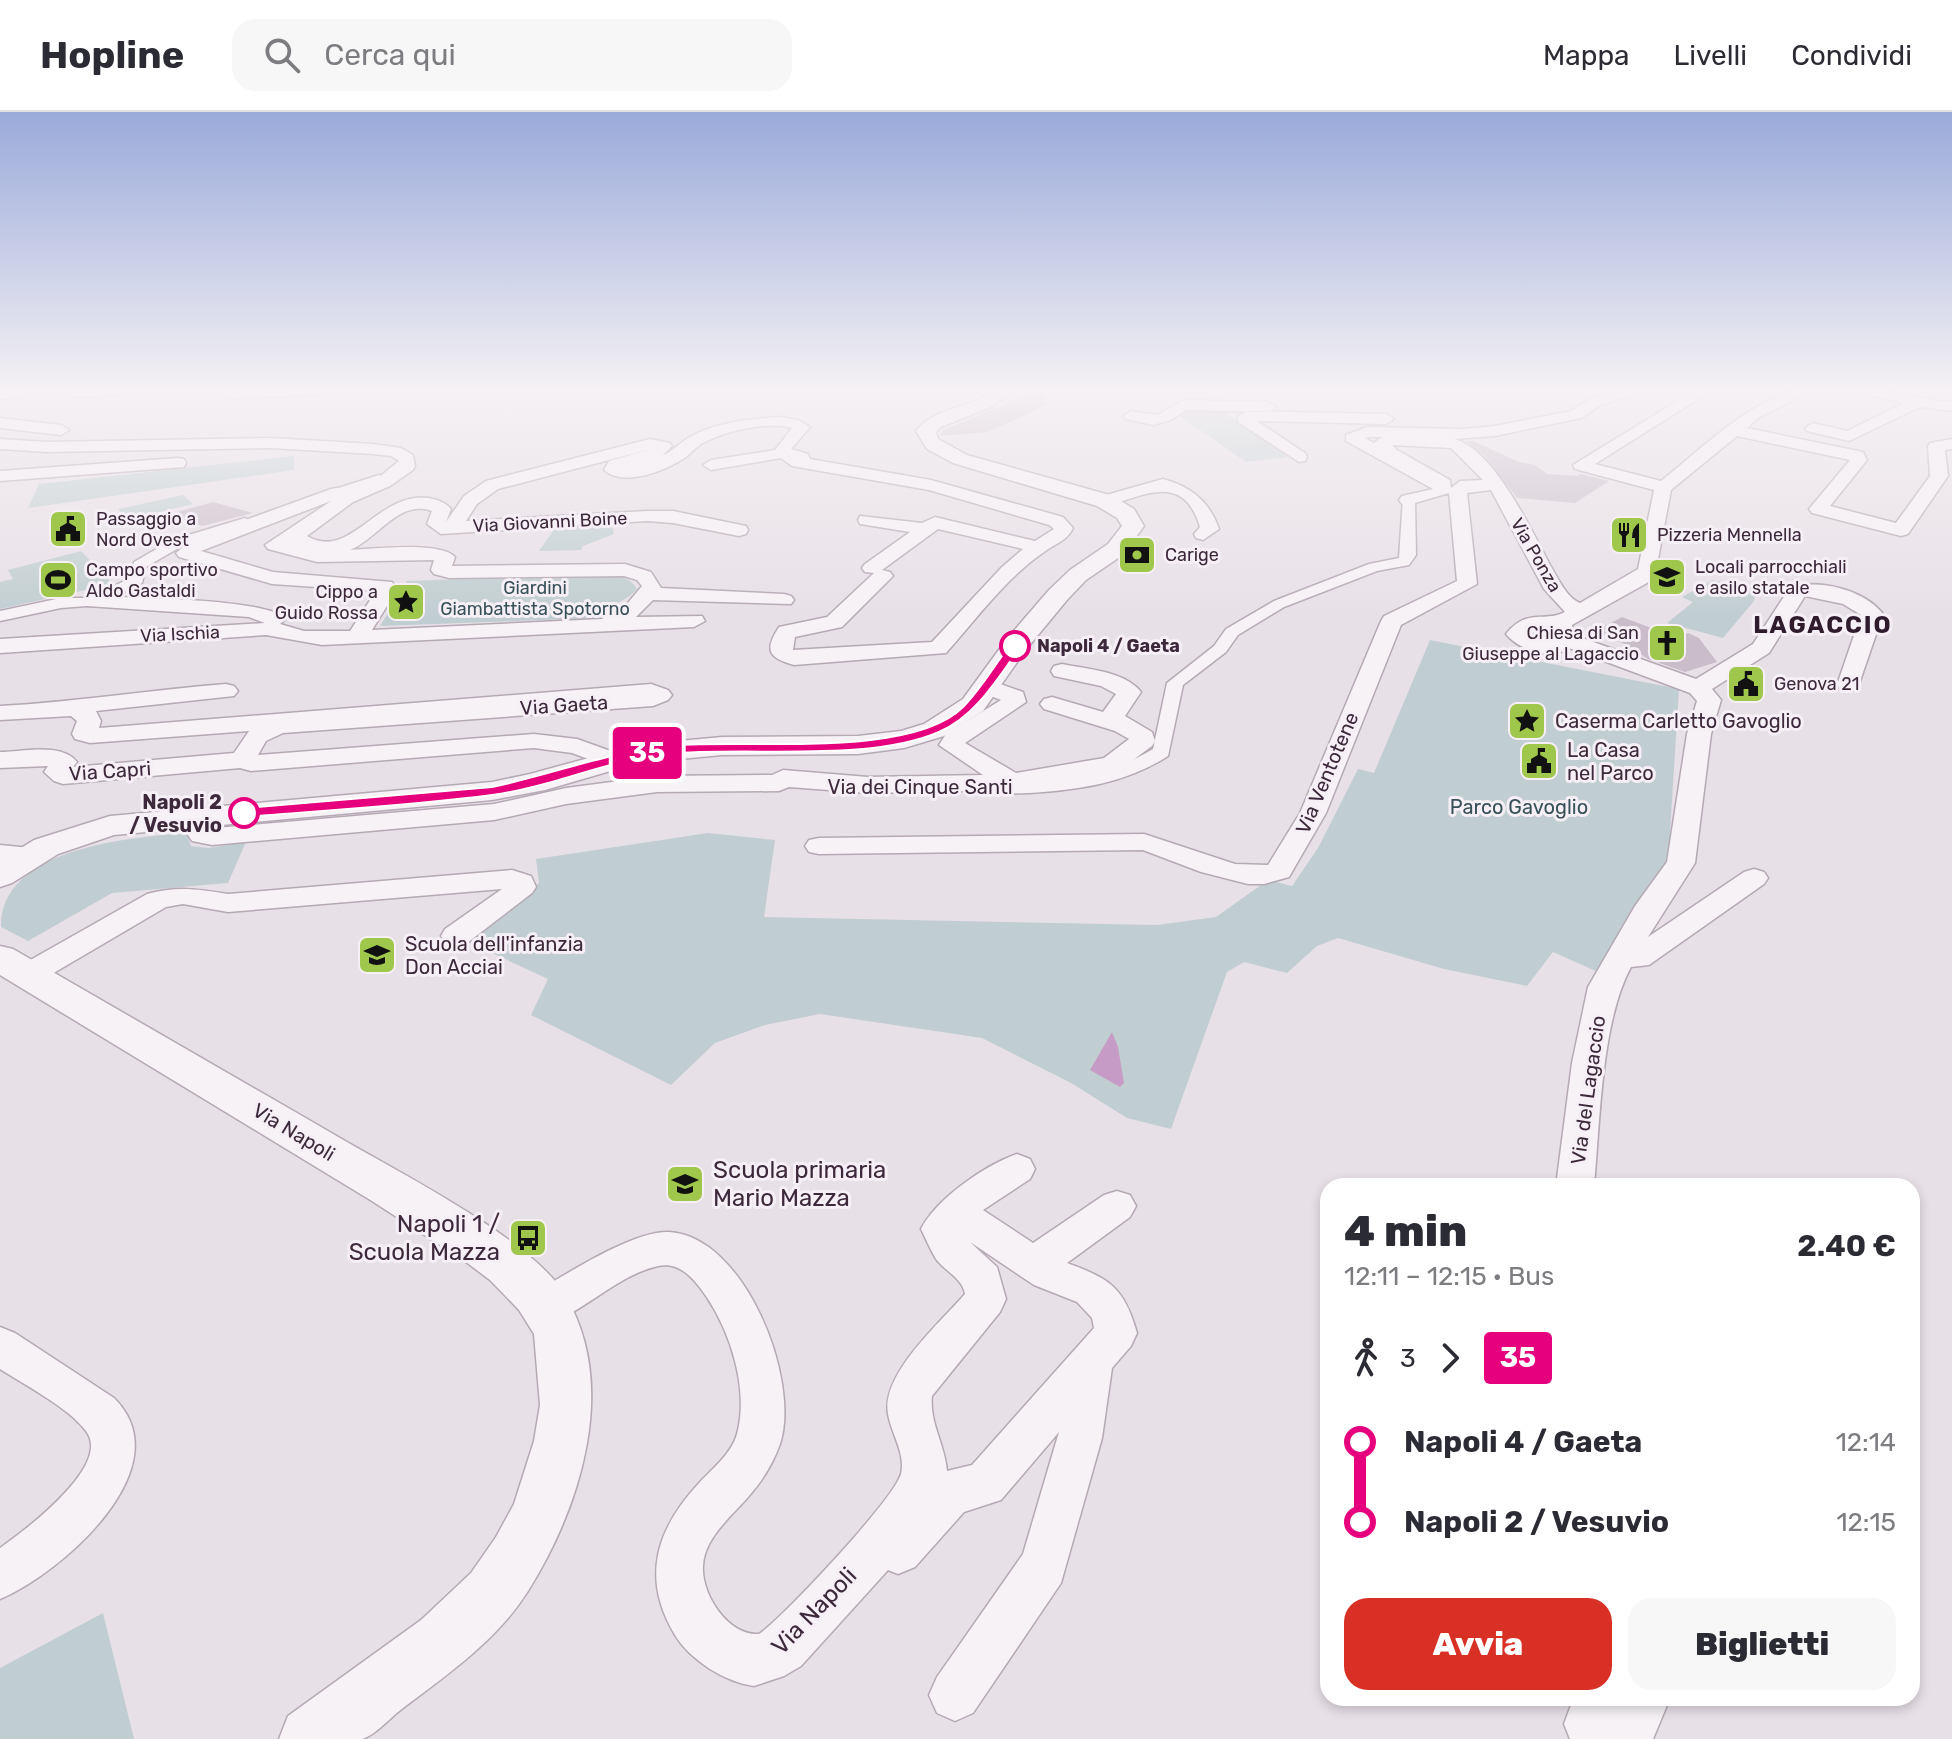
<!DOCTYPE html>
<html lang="it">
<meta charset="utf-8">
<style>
:root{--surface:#fff;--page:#f7f7f7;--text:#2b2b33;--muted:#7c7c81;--line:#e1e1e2;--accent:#d93025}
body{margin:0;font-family:Rubik,sans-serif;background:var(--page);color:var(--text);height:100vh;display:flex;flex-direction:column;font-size:30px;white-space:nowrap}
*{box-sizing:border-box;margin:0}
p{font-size:26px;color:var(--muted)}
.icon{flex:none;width:44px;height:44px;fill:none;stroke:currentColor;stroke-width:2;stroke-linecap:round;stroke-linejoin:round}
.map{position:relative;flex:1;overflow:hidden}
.details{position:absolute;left:1320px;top:1066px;width:600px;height:528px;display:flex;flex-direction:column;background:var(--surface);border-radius:24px;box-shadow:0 4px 12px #0003}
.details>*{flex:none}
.badge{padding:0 16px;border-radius:6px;font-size:28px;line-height:52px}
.map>.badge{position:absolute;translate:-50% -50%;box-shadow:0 0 0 4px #fff}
.legs{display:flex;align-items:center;gap:12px;height:88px;padding:0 24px;font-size:26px}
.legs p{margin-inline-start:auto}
.headline{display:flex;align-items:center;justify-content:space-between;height:136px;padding:0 24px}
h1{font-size:44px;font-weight:800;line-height:60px}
.button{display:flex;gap:16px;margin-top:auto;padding:16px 24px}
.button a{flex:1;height:92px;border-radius:24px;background:var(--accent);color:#fff;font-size:32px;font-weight:800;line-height:92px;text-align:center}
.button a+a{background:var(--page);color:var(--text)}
ul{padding:0 24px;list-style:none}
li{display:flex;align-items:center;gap:28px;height:80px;font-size:30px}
li i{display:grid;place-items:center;width:12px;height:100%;margin:0 10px;background:currentColor}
li i::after{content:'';width:20px;height:20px;margin:-10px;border:6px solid;border-radius:50%;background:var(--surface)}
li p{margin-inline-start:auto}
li:first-child i{background:linear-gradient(#0000 50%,currentColor 0)}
li:last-child i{background:linear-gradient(currentColor 50%,#0000 0)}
header{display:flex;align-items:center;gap:48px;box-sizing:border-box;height:112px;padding:0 40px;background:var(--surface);border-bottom:2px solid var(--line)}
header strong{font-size:38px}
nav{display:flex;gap:44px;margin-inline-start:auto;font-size:28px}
.search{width:560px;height:72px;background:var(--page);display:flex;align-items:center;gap:20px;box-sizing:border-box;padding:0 28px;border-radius:24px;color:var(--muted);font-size:30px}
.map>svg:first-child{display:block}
</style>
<header>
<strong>Hopline</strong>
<div class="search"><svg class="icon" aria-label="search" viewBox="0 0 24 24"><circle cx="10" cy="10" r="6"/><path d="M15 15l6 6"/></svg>Cerca qui</div>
<nav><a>Mappa</a><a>Livelli</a><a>Condividi</a></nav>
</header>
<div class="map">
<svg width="1952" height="1627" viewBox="0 0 1952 1627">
<rect width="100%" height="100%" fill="#e8e0e7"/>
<path fill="#c1ced1" d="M1219,296l69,49 -42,5 -70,-49z
M294,344v14l-266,38 11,-24z
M183,383l10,9 -67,16 -8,-11z
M612,412l2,10 -31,12 -2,4 -42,1 16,-23z
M81,439l32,33 -113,25v-27l13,-3 -5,-9z
M576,463c19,0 52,-5 61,14 -12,14 -26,13 -37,29l-220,8 27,-45z
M1713,468l44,9 -3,12 -31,37 -56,-15 26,-21 -11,-5z
M1430,528l249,49 -11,175 -68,109 -47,-21 -26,34 -83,-17 -106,-31 -21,8 -30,27 -43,-11 -17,10 -56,157 -44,-11 -56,-35 -89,-45 -162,-24 -55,11 -50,18 -44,42 -140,-70 17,-36 -86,-40 77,-56 -3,-24 172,-26 67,7 -11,77 393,8 59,-8 52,-37 24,6 26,-38 40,-79 16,4z
M183,721l4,1 4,12 18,2 37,-6 -18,41 -116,10 -84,48 -27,-14c-1,-79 128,-89 182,-94z
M103,1501l31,126h-134v-71z"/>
<path fill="#c69cc6" d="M1112,920l6,15 6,36 -4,4 -30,-17z"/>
<path fill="#cabdc9" d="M1041,278l6,15 -59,27 -48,4 3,-6z
M1466,329h7l46,21 16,3 12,9 30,2 4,-2 28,7 -34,22 -58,-5 -32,-42z
M213,390l40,11 -51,13 -32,-12z
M1622,505l56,21 10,-5 11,5 18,24 -32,10 -37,-13 -23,-15 -31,-12z"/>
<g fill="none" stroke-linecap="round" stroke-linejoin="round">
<defs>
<path id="pedestrian" d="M379,363l6,4 -2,3 -72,21 -7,-4z
M1403,385l12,3 1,55 -7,10 -32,6 -93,36 -46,28 -12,17 -43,33 -15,71c-42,27 -89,34 -139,37 -12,0 -26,2 -38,-1l-3,-4 3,-4 7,-2c55,-2 107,-3 155,-33l14,-66 47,-37 12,-17 48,-28 95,-37 30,-6z
M245,406l7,4 -2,3 -68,21 -36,21 -4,16 -43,22 -38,3 -61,13v-10l61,-13h30l39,-20 4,-16 38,-22z"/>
<path id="minor" d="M13,277h34l-7,4 -40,6v-8z
M54,277h112l-7,4 -86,4z
M210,277h162l-7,4 -133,5z
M1629,277h23l-52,16 -19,13 -86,18 -41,3c39,9 78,92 96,126 8,13 16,32 30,38l58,-34 16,-79 -79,-21 -2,-4 124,-76h17l-119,75 66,17c42,-33 98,-92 154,-92l-57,29 -11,10 116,24 4,8 -37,46 66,17 34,-47 -2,-30 2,-3 22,-4v10l-7,1 3,26 -40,58 -7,2 -89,-23 -3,-4 41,-49 -113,-24 -66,54 -16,85 -8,8 -75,42 2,10 122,44 57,-35 36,-55c27,-12 76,1 94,25l-26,76h-16l-4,-5 24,-70 -18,-11 -38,-8 -36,57 -57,36 9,11 -10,34 -16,129 -47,74 96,-65 10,-3 10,3 4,6 -4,6 -115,81 -18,2c-30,55 -31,156 -37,219h-38l16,-123 16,-76 47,-81 32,-44 20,-128 10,-33 -7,-8 -121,-45c-18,13 -50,2 -63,-14 22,-27 38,-11 59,-22l-21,-23 -53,-99 -24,3 10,91 -76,41 -75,188 -37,64 -25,7h-16l-47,-12 -58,-22 -324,4 -10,-2 -4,-6 4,-6 10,-2 325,-4 91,30 33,1 32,-52 81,-192 3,-5 73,-35 -8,-88 -41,12 -6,-1 -3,-4 3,-4 31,-7 -87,-48v-6l21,-8 95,2 33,-3 76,-15 19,-12zM1369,325h13l-8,6 -9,-5zM1392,333l59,3 32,32 -23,1 -9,7 -1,-8 -53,-30zM1541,516h9l3,11 -16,-1 -6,-4z
M1855,277h25l62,13 10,-1v10l-32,-4 -71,34 -42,-10 -2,-3 8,-5 34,8 57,-28 -47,-11z
M1184,288l84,2 8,5 -8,5 -82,-2 -15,10 -18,5 -27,-6 -3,-3 8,-5 26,4z
M1249,299l137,3 8,5 -8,5 -129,-3 48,32 2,4 -2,4 -6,1 -61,-40v-6z
M780,305l18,3 12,7 -19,22 17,5 2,5 121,21 132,37 10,11c-6,13 -17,15 -29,24 -38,26 -67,66 -98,101l-152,12c-26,-7 -30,-15 -15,-38l48,-10 47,-44 -9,-1 -3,-4 3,-4 45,-32 -50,-8 -2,-4 2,-4 62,7 13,-6 100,24 19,-12 -5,-4 -120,-35 -137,-24 -11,-8 -70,12 -8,-5 8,-5 64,-10 17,-22c-26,-7 -68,3 -91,16 -6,4 -10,9 -15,13 -19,13 -62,31 -82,13l5,-9 42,-12 -153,40 -21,15 -11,17 181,-10h26l73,15 2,4 -2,4 -7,2 -66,-13 -26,-2 -206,13 -14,-10 5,-13c-34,-12 -54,28 -82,39 24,-1 90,-9 105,7l-3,9 173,-2 26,8 10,16 123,6 7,2 3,4 -3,4 -138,-4 -17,17 66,-1 3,5 -11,6 -372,18 -56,-10 -266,18v-14l265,-16 -16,-6 -162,-11 -3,-4 3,-4 7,-2c34,2 174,2 192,23l-6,5 24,7h46l26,-40 -104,-7 -93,-27 -3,-4 17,-14 138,-50 6,-1 8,4 33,-14 21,-17 -8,-5 -18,-2 -102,-6 -224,4 -47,-3v-10l47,3 224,-4 102,6 28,4 12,7 2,11 -2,4 -23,16 -37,16 -46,34c43,26 72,-46 122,-38 9,2 16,4 22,11l-5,13 18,-26 22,-15 164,-42 20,4 2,3 -10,10c10,-5 17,-12 26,-18 25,-15 64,-20 92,-21zM331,389l-66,44 3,4 49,13 117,-2 -3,10 3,4 15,4 175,-2 13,4 5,6 -15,18 -25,15 -230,11 25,-40 -5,-8 -119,-10 -72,-21zM938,417l85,20 -21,18 -70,75 -139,8 2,-13 47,-10 51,-51 -3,-4 -8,-2z
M0,306l61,7 8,5 -8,5 -61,-7z
M178,346l6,1 2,4 -2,4 -184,14v-10z
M1163,367c27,7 47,23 56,50l-16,11 -7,-2 -2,-4 6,-7c-17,-57 -57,-30 -95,-21l-9,-5 3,-4z
M1062,552c24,5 63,7 79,28l-16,24 27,16 3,9 -3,5 -31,23 -109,21 -144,3 -79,-6 -10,4 -122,1 -91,12 -72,16 -282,25 -20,-4 -4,-6 3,-19 3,-6h20l3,6 -1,12 278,-24 72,-16 91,-12 115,-1 11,-5 85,7 115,-2 -44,-30 7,-11 55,-34 -23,-9 -4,-5 4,-5 8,-2 37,13 3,10 -61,41 51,30 88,-15 25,-19 -14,-8 -71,-22 -4,-5 4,-5 8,-2 51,15 13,-18 -15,-8 -47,-10 -3,-5 3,-5z
M226,572l8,2 4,5 -4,5 -138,15 5,10 -2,7 552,-44 17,6 4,5 -4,5 -15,6 -370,27 -17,8 -8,14 276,-21 43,5 42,15 4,5 -4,5 -9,3 -38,-14 -38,-5 -283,23 -11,-3 -177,16 -9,-3 -10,-9 4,-6 -48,2v-16c22,0 62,-10 77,10l-4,5 161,-14 15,-22 -159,12 -15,-4 -3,-5 5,-13 -6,-5 -71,4v-14c76,-4 150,-16 226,-22z
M0,733l41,4 4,6 -4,6h-41z
M512,758l19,6 5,11 -4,6 -65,50 -11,3 -11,-3 -4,-7 4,-7 57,-40 -274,23 -45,-8 -17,3 -126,74 -11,4 -11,-4 -5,-7 5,-7 129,-73c29,-8 51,-5 81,0z
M1017,1042l13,5 5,10 -5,10 -47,31 50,33 71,-48 13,-4 13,4 6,11 -6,11 -63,46c43,16 57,24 70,70l-6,13 -19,22 -10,70 -41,145 -88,130 -18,8 -18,-8 -8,-18 8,-18 86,-123 36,-122 -58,68 -37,12 -49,55 -17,7 -10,-4 -87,96 -17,10 -30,10c-29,-4 -64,-26 -79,-51 -35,-58 -18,-107 25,-153 13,-14 32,-29 37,-48 12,-44 -6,-101 -31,-138 -11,-16 -26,-35 -48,-30 -40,9 -73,45 -112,59l-14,-5 -6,-13 6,-13c32,-18 101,-64 137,-62 76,4 132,149 111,212 -6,17 -16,34 -27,47 -17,22 -49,45 -50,75 -2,28 25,70 56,68 24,-16 135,-135 142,-160 5,-20 -10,-41 -13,-60 -7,-40 52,-91 77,-120 -2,-15 -20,-23 -29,-35 -6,-10 -10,-20 -15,-30 15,-30 64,-64 96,-75zM970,1130l64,43 43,17 15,16 2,10 -122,137 -25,6c-2,-26 -18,-49 -15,-75l68,-84 6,-13 -9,-32z
M0,1215l15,6 99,65c70,69 -54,176 -114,201v-51c24,-17 113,-83 86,-117 -17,-23 -61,-46 -86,-62z
M1589,1586l26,4 3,-4h52l-17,41h-83l-6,-15 7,-19z"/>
<path id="tertiary" d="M994,277h19l-20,17 -52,21 -5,5 2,7 29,16 146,41 21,13 10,17 -20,28 -38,26 -19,20 -43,52 -41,59 -39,25 -40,12 -46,6 -136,1 -84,8 -93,27 -53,10 -378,35 -56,19 -46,29 -12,4v-26l34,-21 76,-24 382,-34 38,-8 106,-29 86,-8 136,-1 43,-5 23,-7 39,-25 43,-59 43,-50 21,-20 38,-26 14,-18 -5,-8 -20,-12 -144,-43 -26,-14 -11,-18c20,-26 56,-21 78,-42z
M0,834l13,3c109,63 218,126 327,189 58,34 193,102 225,157 54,91 16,211 -37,296 -32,51 -83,85 -130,121 -10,8 -24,24 -36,27 -16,0 -63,0 -83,0l9,-23 133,-96 50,-47 25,-36 18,-33 20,-63 6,-36 -6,-71 -15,-24 -29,-30 -24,-18 -94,-61 -372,-226z"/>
</defs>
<use href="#pedestrian" stroke="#b5a9b4" stroke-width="3"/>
<use href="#minor" stroke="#b5a9b4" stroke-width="3"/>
<use href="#tertiary" stroke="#b5a9b4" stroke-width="3"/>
<use href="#pedestrian" fill="#f6f2f6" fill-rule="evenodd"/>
<use href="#minor" fill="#f6f2f6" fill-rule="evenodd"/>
<use href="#tertiary" fill="#f6f2f6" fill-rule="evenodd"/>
</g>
<linearGradient id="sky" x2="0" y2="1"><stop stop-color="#9aaada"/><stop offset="0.55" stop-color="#f5f1f4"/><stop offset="1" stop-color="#f5f1f4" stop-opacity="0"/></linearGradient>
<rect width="1952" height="504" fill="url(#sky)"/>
<path fill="#e6007e" stroke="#fff" stroke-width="2" d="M1011,532l10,2c-23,32 -45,70 -82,86 -71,31 -191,14 -271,22 -61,6 -116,33 -176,41 -82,11 -166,15 -248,22l-7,-4 7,-5 248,-21c58,-12 114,-34 173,-41 74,-8 245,14 298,-39 18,-18 32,-43 48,-63z"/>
<defs>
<symbol id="civic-square" viewBox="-11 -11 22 22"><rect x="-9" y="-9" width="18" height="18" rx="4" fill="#9ec74b" stroke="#f6eff5"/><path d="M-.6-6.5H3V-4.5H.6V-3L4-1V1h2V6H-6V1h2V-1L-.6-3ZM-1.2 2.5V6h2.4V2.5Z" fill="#111"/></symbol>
<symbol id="restaurant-square" viewBox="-11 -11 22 22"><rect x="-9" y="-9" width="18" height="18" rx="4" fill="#9ec74b" stroke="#f6eff5"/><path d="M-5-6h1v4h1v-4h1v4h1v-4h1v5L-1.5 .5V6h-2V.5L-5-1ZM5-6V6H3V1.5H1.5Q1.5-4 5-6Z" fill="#111"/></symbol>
<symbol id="bank-square" viewBox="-11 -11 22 22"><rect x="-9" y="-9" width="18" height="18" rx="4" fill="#9ec74b" stroke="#f6eff5"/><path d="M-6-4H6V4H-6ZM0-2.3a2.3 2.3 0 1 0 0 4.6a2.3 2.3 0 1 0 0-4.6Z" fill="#111"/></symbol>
<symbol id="school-square" viewBox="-11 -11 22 22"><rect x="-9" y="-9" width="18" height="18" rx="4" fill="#9ec74b" stroke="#f6eff5"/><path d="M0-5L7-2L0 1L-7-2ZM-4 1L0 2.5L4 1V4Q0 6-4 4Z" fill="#111"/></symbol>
<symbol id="stadium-square" viewBox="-11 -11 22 22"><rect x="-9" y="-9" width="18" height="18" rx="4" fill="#9ec74b" stroke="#f6eff5"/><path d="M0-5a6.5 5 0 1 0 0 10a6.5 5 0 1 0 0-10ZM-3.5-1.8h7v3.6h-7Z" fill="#111"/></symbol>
<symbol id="sight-square" viewBox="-11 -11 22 22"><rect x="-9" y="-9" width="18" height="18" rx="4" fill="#9ec74b" stroke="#f6eff5"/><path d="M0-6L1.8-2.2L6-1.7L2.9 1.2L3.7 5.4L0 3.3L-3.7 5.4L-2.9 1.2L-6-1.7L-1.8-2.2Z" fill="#111"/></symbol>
<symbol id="church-square" viewBox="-11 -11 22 22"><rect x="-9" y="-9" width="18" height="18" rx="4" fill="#9ec74b" stroke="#f6eff5"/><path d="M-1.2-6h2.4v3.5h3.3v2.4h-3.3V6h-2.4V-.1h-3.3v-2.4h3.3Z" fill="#111"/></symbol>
<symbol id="bus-square" viewBox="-11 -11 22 22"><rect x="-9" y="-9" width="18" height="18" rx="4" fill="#9ec74b" stroke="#f6eff5"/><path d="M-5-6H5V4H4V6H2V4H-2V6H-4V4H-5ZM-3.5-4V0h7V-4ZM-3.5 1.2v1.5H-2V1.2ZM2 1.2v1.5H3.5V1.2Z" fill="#111"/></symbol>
</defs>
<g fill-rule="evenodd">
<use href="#civic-square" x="46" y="395" width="44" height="44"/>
<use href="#restaurant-square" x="1607" y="401" width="44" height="44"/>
<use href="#bank-square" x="1115" y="421" width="44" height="44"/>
<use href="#school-square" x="1645" y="443" width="44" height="44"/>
<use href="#stadium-square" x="36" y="446" width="44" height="44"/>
<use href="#sight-square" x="384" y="468" width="44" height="44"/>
<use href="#church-square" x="1645" y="509" width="44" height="44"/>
<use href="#civic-square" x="1724" y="550" width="44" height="44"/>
<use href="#sight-square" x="1505" y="587" width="44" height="44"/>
<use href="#civic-square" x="1517" y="627" width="44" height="44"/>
<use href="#school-square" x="355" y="821" width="44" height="44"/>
<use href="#school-square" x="663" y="1050" width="44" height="44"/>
<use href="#bus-square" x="506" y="1104" width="44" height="44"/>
</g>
<g fill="#fff" stroke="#e6007e" stroke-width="4">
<circle cx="1015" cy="534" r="14"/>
<circle cx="244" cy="701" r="14"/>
</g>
<g text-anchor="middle" stroke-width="6" stroke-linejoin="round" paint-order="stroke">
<g font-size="18" fill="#3e293c" stroke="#f6eff5" text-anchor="start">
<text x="96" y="413">Passaggio a<tspan x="96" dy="21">Nord Ovest</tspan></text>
<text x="1657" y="429">Pizzeria Mennella</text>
<text x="1165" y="449">Carige</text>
<text x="1695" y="461">Locali parrocchiali<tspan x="1695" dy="21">e asilo statale</tspan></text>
<text x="86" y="464">Campo sportivo<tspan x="86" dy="21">Aldo Gastaldi</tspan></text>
<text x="378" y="486" text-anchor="end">Cippo a<tspan x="378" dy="21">Guido Rossa</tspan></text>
<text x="1639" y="527" text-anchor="end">Chiesa di San<tspan x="1639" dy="21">Giuseppe al Lagaccio</tspan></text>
<text x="1774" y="578">Genova 21</text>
</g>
<g font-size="18" fill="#3e293c" stroke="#f6eff5">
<text transform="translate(550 410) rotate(-3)" y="6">Via Giovanni Boine</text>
<text transform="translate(1536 443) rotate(60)" y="6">Via Ponza</text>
<text transform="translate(180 522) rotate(-3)" y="6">Via Ischia</text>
</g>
<g font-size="18" fill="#375059" stroke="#f6eff5">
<text x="535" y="482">Giardini<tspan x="535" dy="21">Giambattista Spotorno</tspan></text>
</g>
<g font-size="18" font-weight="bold" fill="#3e293c" stroke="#f6eff5" text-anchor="start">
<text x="1037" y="540">Napoli 4 / Gaeta</text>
</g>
<g font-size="20" fill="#3e293c" stroke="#f6eff5">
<text transform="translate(564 593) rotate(-4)" y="7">Via Gaeta</text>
<text transform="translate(110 659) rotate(-4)" y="7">Via Capri</text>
<text transform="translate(1327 661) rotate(-67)" y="7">Via Ventotene</text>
<text x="920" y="682">Via dei Cinque Santi</text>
<text transform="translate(1588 978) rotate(-82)" y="7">Via del Lagaccio</text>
<text transform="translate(294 1020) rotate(31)" y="7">Via Napoli</text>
</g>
<g font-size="20" fill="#3e293c" stroke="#f6eff5" text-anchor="start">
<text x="1555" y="616">Caserma Carletto Gavoglio</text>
<text x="1567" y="645">La Casa<tspan x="1567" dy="23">nel Parco</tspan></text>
<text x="405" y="839">Scuola dell'infanzia<tspan x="405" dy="23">Don Acciai</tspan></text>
</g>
<g font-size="20" font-weight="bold" fill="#3e293c" stroke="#f6eff5" text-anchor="end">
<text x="222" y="697">Napoli 2<tspan x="222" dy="23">/ Vesuvio</tspan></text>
</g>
<g font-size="20" fill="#375059" stroke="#f6eff5">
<text x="1519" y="702">Parco Gavoglio</text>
</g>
<g font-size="24" font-weight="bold" letter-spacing="2" fill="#2f1b2c" stroke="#f6eff5">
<text x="1823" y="521">LAGACCIO</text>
</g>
<g font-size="24" fill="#3e293c" stroke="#f6eff5" text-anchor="start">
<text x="713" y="1066">Scuola primaria<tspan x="713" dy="28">Mario Mazza</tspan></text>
<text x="500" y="1120" text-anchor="end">Napoli 1 /<tspan x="500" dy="28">Scuola Mazza</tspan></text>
</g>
<g font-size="24" fill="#3e293c" stroke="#f6eff5">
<text transform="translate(814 1499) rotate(-46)" y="8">Via Napoli</text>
</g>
</g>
</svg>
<b class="badge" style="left:647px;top:641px;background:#e6007e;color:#fff">35</b>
<section class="details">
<div class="headline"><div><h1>4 min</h1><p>12:11 – 12:15 · Bus</p></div><b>2.40 €</b></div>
<div class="legs"><svg class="icon" aria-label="walk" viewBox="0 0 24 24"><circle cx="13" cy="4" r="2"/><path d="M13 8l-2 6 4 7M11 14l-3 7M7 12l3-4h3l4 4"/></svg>3<svg class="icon" aria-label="forward" viewBox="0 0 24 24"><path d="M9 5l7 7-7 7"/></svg><b class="badge" style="background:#e6007e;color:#fff">35</b></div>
<ul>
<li><i style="color:#e6007e"></i><b>Napoli 4 / Gaeta</b><p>12:14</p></li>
<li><i style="color:#e6007e"></i><b>Napoli 2 / Vesuvio</b><p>12:15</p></li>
</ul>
<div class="button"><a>Avvia</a><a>Biglietti</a></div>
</section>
</div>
